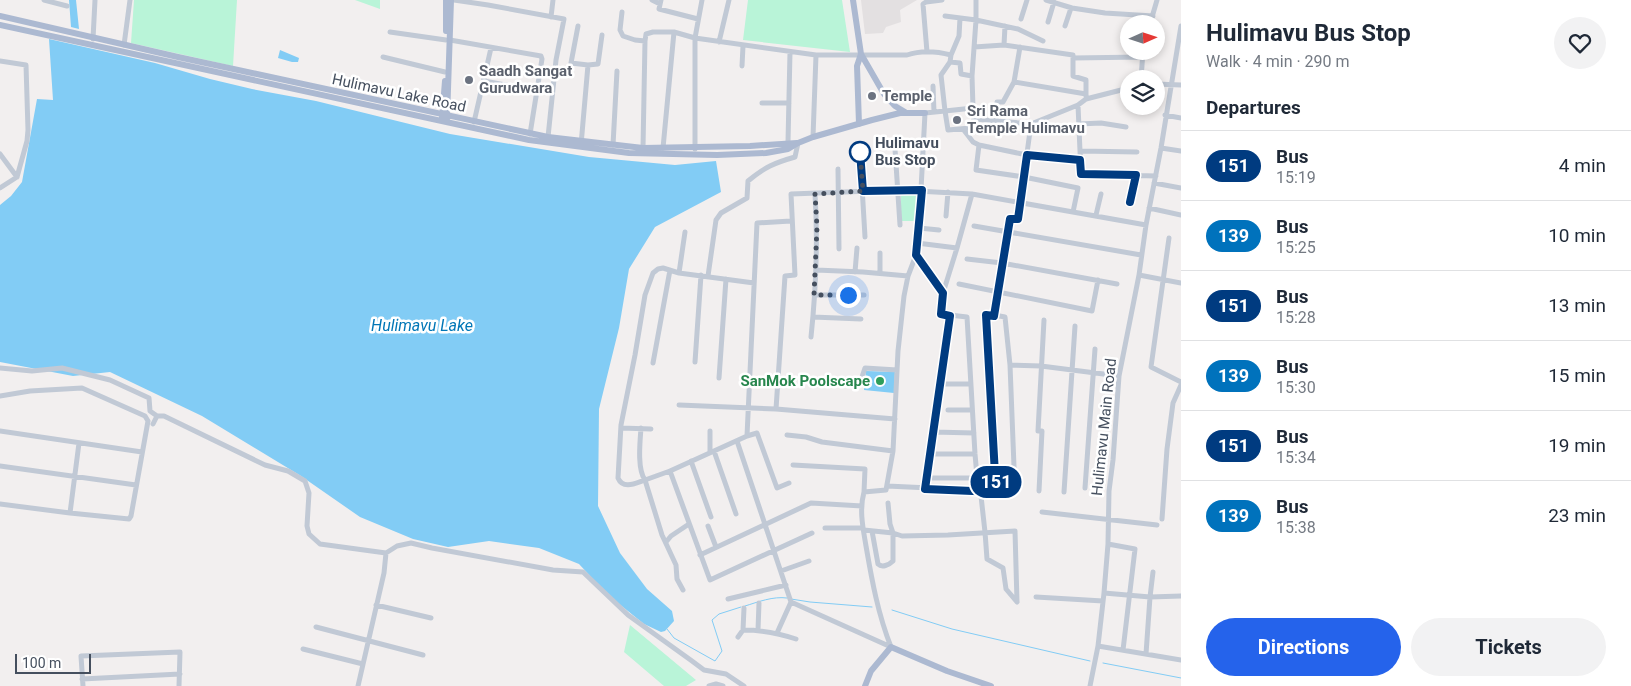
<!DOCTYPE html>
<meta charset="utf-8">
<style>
:root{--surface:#fff;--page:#f2f2f3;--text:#1f2937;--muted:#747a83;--line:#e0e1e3;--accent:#2563eb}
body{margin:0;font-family:Roboto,sans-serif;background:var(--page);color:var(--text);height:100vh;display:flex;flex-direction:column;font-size:19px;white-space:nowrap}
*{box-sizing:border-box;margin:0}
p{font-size:16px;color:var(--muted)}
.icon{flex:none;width:28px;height:28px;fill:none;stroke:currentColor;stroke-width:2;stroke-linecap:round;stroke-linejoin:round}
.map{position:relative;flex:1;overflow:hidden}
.sheet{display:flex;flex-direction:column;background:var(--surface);width:450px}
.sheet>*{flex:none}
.badge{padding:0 10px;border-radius:16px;font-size:18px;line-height:32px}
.needle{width:32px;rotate:87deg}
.tools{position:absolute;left:1120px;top:15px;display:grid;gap:10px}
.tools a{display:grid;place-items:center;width:45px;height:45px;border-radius:50%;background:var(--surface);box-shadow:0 2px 8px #0003;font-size:25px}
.scale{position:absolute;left:15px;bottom:12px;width:76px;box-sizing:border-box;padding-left:5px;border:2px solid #454f5e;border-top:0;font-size:14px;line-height:18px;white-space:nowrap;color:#454f5e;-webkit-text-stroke:4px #fff;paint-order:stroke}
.you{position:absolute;width:25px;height:25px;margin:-12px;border:4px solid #fff;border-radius:50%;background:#1a73e8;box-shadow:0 0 0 8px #1a73e833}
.map>.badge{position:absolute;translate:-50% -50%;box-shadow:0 0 0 2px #fff}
h2{padding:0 25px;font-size:19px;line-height:45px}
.round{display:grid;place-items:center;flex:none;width:52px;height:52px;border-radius:26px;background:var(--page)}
.headline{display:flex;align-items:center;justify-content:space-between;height:85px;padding:0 25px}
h1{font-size:24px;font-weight:700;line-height:38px}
.action{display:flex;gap:10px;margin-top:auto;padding:10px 25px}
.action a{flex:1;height:58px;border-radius:30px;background:var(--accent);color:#fff;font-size:20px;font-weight:700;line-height:58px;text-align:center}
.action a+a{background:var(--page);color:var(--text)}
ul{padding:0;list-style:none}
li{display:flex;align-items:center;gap:15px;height:70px;padding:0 25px;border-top:1px solid var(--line)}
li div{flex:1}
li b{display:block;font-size:19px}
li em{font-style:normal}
li .badge{min-width:55px;font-weight:700;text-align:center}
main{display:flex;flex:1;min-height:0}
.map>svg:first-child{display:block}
</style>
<main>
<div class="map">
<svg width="1181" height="686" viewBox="0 0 1181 686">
<rect width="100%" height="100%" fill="#f2efef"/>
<path fill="#e3e0e1" d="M861,0h56l-17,10 1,12 -15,5 -3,6 -18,1z"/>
<path fill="#b9f4d8" d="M134,0h103l-4,66 -102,-23z
M355,0h25v9z
M748,0h94l8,52 -107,-12z
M901,193h16v28h-16z
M630,625l66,55 -10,6h-22l-40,-34z"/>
<path fill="#82ccf5" d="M69,0h7l3,29 -8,-2z
M49,39l106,24 55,16 42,10 64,12 134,33 139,23 86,8 41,-4 5,31 -66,35 -26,42 -10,59 -20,81 -1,97 22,47 27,36 25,22 2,10 -9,10 -4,1 -17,-8 -36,-29 -29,-31 -40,-16 -50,-7 -41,6 -35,-8 -53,-22 -59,-41 -99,-60 -92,-44 -37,4 -73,-14v-157l11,-9 11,-14 15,-83 16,1z
M280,50l19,8 -1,4h-6l-14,-4z
M866,371l29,1 -1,21 -30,-3z"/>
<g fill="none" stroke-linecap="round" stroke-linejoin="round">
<path stroke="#82ccf5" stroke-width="1" d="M791,599l19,3 62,5
M745,606c13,-4 28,-10 42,-8
M892,610l60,19 138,32
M667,629l7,9 41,23 7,-10 -10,-31 7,-6 22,-7
M1103,663l78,15"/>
<path stroke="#c1c9d5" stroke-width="5" d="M44,0l23,6
M454,0l34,5 76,14 -8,41 -8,77
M652,0l8,4
M661,0l-2,9 39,10
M976,0v20l42,9 25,12
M1046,0l26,8 33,5 48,3
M622,12l-2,18 3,6 12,4 10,1
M945,16l31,4 -4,56 1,32
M551,17l2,-17
M1021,19l6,-19
M1048,22l6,-20
M1150,24l7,-24
M578,26l-7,37 17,2 -7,80
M1005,26l-1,19 69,10v3l69,-1
M1065,26l6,-18
M390,32l56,8
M93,39l2,-39
M450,40l91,16 1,3 -12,75
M719,42l10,-42
M124,45l6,-45
M974,47l30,-2
M1020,47l-6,35 72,12
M927,52l-4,-48 3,-2 16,-2
M383,57l62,15
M1073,58v18l13,4v16
M0,61l26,4 2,65 -1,11 -10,36
M950,62l10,1 1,11 11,2
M588,65l10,-1 4,-29
M742,66l1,-20
M1141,79l2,-28
M484,81l53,10
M1156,84l25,1
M933,86l1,26
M762,103h27
M1078,105l3,69 75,2
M973,108l1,11 -4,9 -22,2 -3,-19z
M1165,115l16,3
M974,119l57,5 47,-19 8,-6 43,-11
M474,122l17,-74
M996,122l1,-20h6l11,-20
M1079,124l22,-1 25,4
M963,129l10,13 6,3 48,10 53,5
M813,137l3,-82
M788,142l2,-90
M613,145l4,-74
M979,145l-3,25 48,7 54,11 -5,24
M643,148l2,-107 1,-7 7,-2h21l21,6 121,17h91c14,-5 29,-4 44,0
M663,148l11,-116
M1161,148l20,3
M695,149v-111l7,-38
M895,149l5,76
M1080,151l57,1
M860,152l5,85
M0,154l17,23 -17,11
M838,169l1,80
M1154,183l27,5
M972,194l-15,54 -14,45 -2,21 26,3 8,137 3,34
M1130,202l6,-27
M1149,208l32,7
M1096,215l5,-21
M946,216l2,-24
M791,221l-34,2 -10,213 -77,35 40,109 102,-47
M974,226l167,29
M919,228l20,2
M1169,238l-18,129 30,15
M917,243l40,5
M916,255l27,38
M967,259l35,4 115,21
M816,270l47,2 45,4
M855,272l2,-24
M679,273l6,-41
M880,273v-20
M1139,275l42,8
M708,276l8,-56 5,-7 26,-15 1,-17c17,-14 26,-18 47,-24l3,-14
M959,284l133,27 6,-31
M814,295h50
M994,315h-8l10,177
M813,317l48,2
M811,337c5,-48 7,-96 4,-143
M695,362l6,-87
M653,363l17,-93
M1010,365l31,1 78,10
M0,368l32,3 30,-3 48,12 39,18 1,13 7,5
M719,378l7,-99
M833,382l27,1 5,-15 32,2
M940,384h30
M679,405l97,4 119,10
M776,409l9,-133 10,-1 -4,-81 107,-4 74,4 174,31
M948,410h24
M153,424l4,-8h7l101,49 23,6 17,10 4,12 -2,33 2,8 11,10 66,9 11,-7 14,-3 21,5 121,22 30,2 45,43 64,46 12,9 22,4 18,12
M621,428l30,1
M641,428c-1,14 -4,41 4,52 -9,3 -22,10 -27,-2l3,-53 14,-70 10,-60 8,-22 5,-4 5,-1 16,5 75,10
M0,431l142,21
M710,431v21
M933,432l41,1
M787,435l19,2 16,5 71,9
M747,436l10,-3 20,55 12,-5
M737,441l54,161 -14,31
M714,451l22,63
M930,454h45
M691,461l20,56
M793,465l72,4 -1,23
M0,466l136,19
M670,471l-25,9 17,55 14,30 1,14 6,11
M926,478h51
M887,486l128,6 -5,-127 -5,-48 -11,-2 16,-96h8l13,-95
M1085,488l10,-139
M925,489l25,-173
M1039,491l3,-60h-4l6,-111
M1064,492l11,-166
M981,496l4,36 2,27 16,9 3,21 11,13
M888,503l2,21 3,9 9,3 46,-1 67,-4 2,71
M0,504l70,9 59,6 2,-3 17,-95 -3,-5 -63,-28 -52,3 -30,5
M1042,512l115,13
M70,513l9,-70
M1162,519l5,-70 6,-46 8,-18
M708,526l8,21
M825,528h38
M864,530l29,3v28c-4,4 -11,7 -15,3l-6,-33
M666,542l5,-6 18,-12
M1108,544l27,5 -12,101
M700,555l111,-52 51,3
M781,571l28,-10
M1104,593l46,4 31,-1
M1036,597l67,4
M728,599l58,-14
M791,602l100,45
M376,605l55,13
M316,627l107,28
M743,630l1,-22
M758,630l1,-27
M738,637l5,-7c19,0 35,3 53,9
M1098,646l83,14
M891,647c-13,-33 -19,-66 -25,-101 -3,-18 -7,-36 -2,-54l22,-2 7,-39 5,-100 6,-55 4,-20 8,-21 3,-27 6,-115 20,-2 -4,-36 9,-13 1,-7 8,-19 1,-18
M303,649l60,15
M1146,654l4,-57 3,-25
M82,679l98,-5
M83,686l-2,-30 99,-4 -1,34
M358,686l26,-113 2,-20
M709,686l7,-2 7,2
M1090,686l8,-40 6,-53 4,-49 1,-53 4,-31 6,-84 20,-101 7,-50 15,-77 20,-122"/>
<path stroke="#acb9d1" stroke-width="6" d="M853,0l8,54 23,40 11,12 10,6
M0,16l178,41 370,80 95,11 107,-2 47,-3
M0,25l529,115 100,13 88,2 49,-2 22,-4 10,-6 15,-6 59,-17 28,-7h25
M446,31v-31
M442,118l3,-37
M447,119l4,-119
M859,124l-2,-58 4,-12
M865,686l6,-15 20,-24 56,24 44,15"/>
</g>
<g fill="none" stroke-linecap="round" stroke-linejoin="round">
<defs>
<path id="line" d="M860,152l3,39 59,-1 -6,65 27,38 -2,21 9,2 -25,173 71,3 -10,-177 8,1 16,-97h8l9,-64 53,5 1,14 55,1 -6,27"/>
</defs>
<use href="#line" stroke="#fff" stroke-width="11"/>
<use href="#line" stroke="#003b80" stroke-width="8"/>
<path stroke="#454f5e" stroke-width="5" stroke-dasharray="0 9" d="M848,295h-34l3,-68 -2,-33 48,-3 -3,-39"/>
</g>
<g fill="#6b7280" stroke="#fff" stroke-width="2">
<circle cx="469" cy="80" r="5"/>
<circle cx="872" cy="96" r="5"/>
<circle cx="957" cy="120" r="5"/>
</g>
<circle fill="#fff" stroke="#003b80" stroke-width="2.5" cx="860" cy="152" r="10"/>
<circle fill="#2e9e5b" stroke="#fff" stroke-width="2" cx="880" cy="381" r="5"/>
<g text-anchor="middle" stroke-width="5" stroke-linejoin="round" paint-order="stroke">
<g font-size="15" font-weight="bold" fill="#5b616d" stroke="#fff" text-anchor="start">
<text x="479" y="76">Saadh Sangat<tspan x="479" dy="17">Gurudwara</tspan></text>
<text x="882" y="101">Temple</text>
<text x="967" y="116">Sri Rama<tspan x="967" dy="17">Temple Hulimavu</tspan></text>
</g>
<g font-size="15" fill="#454f5e" stroke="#fff">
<text transform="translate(399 93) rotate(12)" y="5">Hulimavu Lake Road</text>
<text transform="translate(1104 427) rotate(-84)" y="5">Hulimavu Main Road</text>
</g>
<g font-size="15" font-weight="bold" fill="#454f5e" stroke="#fff" text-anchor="start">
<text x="875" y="148">Hulimavu<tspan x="875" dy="17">Bus Stop</tspan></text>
</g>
<g font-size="15" font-weight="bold" fill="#27864d" stroke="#fff" text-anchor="end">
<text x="870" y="386">SanMok Poolscape</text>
</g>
<g font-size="16" font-style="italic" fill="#0076b6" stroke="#fff">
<text x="422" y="331">Hulimavu Lake</text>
</g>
</g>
</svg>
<div class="tools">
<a><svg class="needle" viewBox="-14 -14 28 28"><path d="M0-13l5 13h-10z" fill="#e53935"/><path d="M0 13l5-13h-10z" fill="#747a83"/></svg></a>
<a><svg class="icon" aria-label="layers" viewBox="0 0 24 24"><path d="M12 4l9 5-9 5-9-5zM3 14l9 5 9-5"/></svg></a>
</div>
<div class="scale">100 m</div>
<div class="you" style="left:848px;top:295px"></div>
<b class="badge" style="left:996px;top:482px;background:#003b80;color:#fff">151</b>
</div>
<section class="sheet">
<div class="headline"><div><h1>Hulimavu Bus Stop</h1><p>Walk · 4 min · 290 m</p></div><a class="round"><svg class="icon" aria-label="heart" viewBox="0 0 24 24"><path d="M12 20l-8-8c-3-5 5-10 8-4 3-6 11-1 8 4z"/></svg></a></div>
<h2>Departures</h2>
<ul>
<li><span class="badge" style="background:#003b80;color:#fff">151</span><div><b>Bus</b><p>15:19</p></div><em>4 min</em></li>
<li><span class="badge" style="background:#0072bc;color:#fff">139</span><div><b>Bus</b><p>15:25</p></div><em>10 min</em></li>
<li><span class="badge" style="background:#003b80;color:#fff">151</span><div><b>Bus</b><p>15:28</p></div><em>13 min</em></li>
<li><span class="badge" style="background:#0072bc;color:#fff">139</span><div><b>Bus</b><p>15:30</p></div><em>15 min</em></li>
<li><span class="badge" style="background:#003b80;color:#fff">151</span><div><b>Bus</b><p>15:34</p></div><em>19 min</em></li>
<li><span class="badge" style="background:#0072bc;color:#fff">139</span><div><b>Bus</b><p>15:38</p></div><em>23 min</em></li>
</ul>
<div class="action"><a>Directions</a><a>Tickets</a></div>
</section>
</main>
